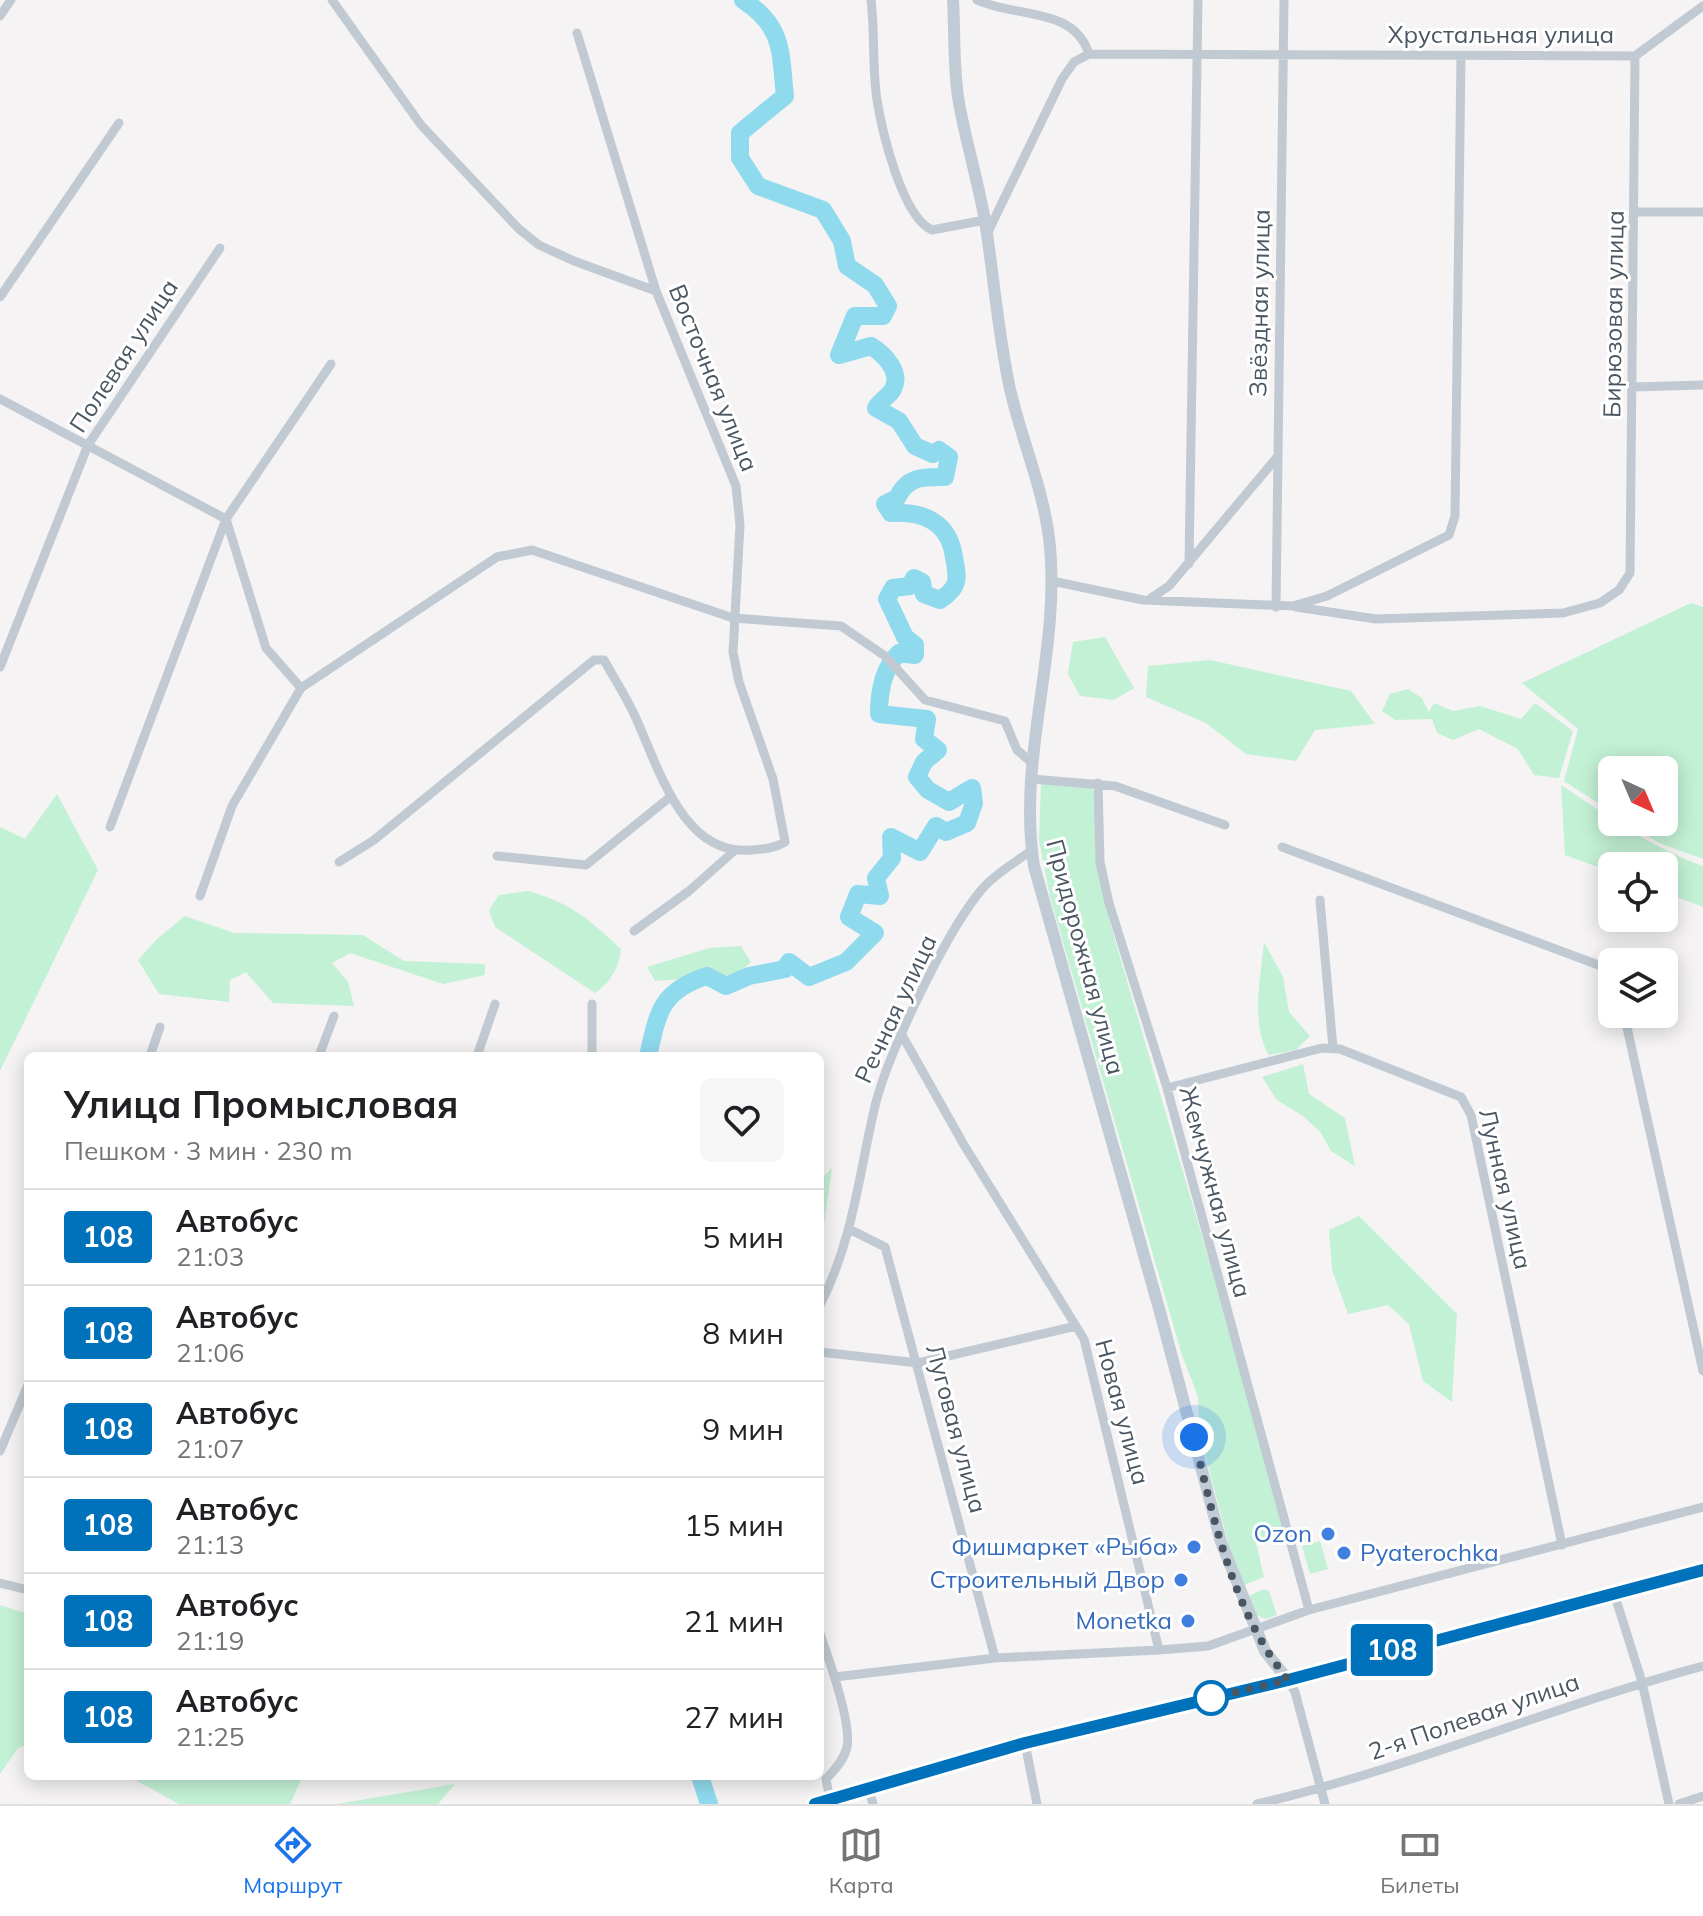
<!DOCTYPE html>
<html lang="ru">
<meta charset="utf-8">
<style>
:root{--surface:#fff;--page:#f6f6f6;--text:#202124;--muted:#757577;--line:#e0e0e0;--accent:#1a73e8}
body{margin:0;font-family:Mulish,sans-serif;background:var(--page);color:var(--text);height:100vh;display:flex;flex-direction:column;font-size:30px;white-space:nowrap}
*{box-sizing:border-box;margin:0}
p{font-size:26px;color:var(--muted)}
.icon{flex:none;width:44px;height:44px;fill:none;stroke:currentColor;stroke-width:2;stroke-linecap:round;stroke-linejoin:round}
.map{position:relative;flex:1;overflow:hidden}
.details{position:absolute;left:24px;top:1052px;width:800px;height:728px;display:flex;flex-direction:column;background:var(--surface);border-radius:12px;box-shadow:0 4px 20px #0003}
.details>*{flex:none}
.badge{padding:0 16px;border-radius:6px;font-size:28px;line-height:52px}
.needle{width:52px;rotate:136deg}
.buttons{position:absolute;left:1598px;top:756px;display:grid;gap:16px}
.buttons a{display:grid;place-items:center;width:80px;height:80px;border-radius:12px;background:var(--surface);box-shadow:0 4px 20px #0003;font-size:40px}
.you{position:absolute;width:40px;height:40px;margin:-20px;border:6px solid #fff;border-radius:50%;background:#1a73e8;box-shadow:0 0 0 12px #1a73e833}
.map>.badge{position:absolute;translate:-50% -50%;box-shadow:0 0 0 4px #fff}
.round{display:grid;place-items:center;flex:none;width:84px;height:84px;border-radius:12px;background:var(--page)}
.overview{display:flex;align-items:center;justify-content:space-between;height:136px;padding:0 40px}
h1{font-size:38px;font-weight:700;line-height:60px}
ul{padding:0;list-style:none}
li{display:flex;align-items:center;gap:24px;height:96px;padding:0 40px;border-top:2px solid var(--line)}
li div{flex:1}
li b{display:block;font-size:30px}
li em{font-style:normal}
li .badge{min-width:88px;font-weight:700;text-align:center}
.tab-bar{display:flex;justify-content:space-around;align-items:center;height:112px;border-top:2px solid var(--line);background:var(--surface);font-size:22px;color:var(--muted)}
.tab-bar a{display:grid;justify-items:center;gap:4px}
.tab-bar .on{color:var(--accent)}
.map>svg:first-child{display:block}
</style>
<div class="map">
<svg width="1703" height="1804" viewBox="0 0 1703 1804">
<rect width="100%" height="100%" fill="#f5f3f3"/>
<path fill="#c3f1d5" d="M1691,603l12,4v252l-44,-16 -32,-21h37v-52h-52v42l-48,-31 14,-52 -56,-46z
M1105,637l29,51 -20,12 -34,-4 -12,-22 5,-32z
M1210,660l141,31 24,33 -60,6 -19,31 -50,-7 -40,-31 -60,-26 2,-31z
M1408,689l14,9 7,14 5,-9 19,8 27,-5 41,13 14,-16 38,28 -14,47 -25,-3 -16,-26 -39,-20 -26,11 -16,-7 -5,-14 -37,1 -13,-9 8,-17z
M1041,783l51,5 3,6 1,68 15,64 119,406 54,203 -28,8 8,34 -20,8 -14,-35 -30,-115 -2,-38 -17,-45 -131,-455 -11,-57z
M1561,785c47,31 87,61 142,81v41l-39,-15v-26h-52v6l-47,-17z
M57,794l41,76 -98,201v-244l25,12z
M528,891c43,12 61,28 93,58 -2,19 -10,33 -26,44l-100,-66 -6,-17 10,-15z
M185,916l49,17 129,2 41,26 81,3v11l-42,9 -93,-31 -18,10 16,19 6,24 -81,-3 -27,-31 -16,8 -1,22 -70,-8 -21,-34 20,-22z
M1264,942l19,35 6,35 21,24 -14,14 -27,5c-19,-31 -8,-78 -5,-113z
M741,946l10,16 -15,13 -81,6 -8,-14 62,-19z
M1303,1064l6,30 36,24 10,48 -24,-15 -10,-18 -18,-17 -26,-16 -15,-23z
M832,1168l-12,84v-72z
M1359,1216l98,98 -5,88 -29,-21 -14,-57 -21,-19 -40,9 -16,-44 -3,-40z
M1320,1541l8,28 -18,5 -8,-28z
M1264,1589l5,2 8,24 -11,4 -10,-4 -7,-19z
M0,1605l28,9v131l-10,3 -18,26z
M128,1776h175l-13,28h-111z
M455,1784l-17,20h-101z"/>
<g fill="none" stroke-linecap="round" stroke-linejoin="round">
<path stroke="#90daee" stroke-width="18" d="M648,1056c10,-43 12,-65 59,-80l19,10 23,-10 36,-7 4,-7 20,15 37,-15 29,-29 -26,-16 9,-23 22,2 -4,-18 16,-20 -1,-21 29,15 16,-26 10,6 21,-9 7,-20 -2,-15 -23,14 -21,-12 -11,-13 7,-15 14,-12 -14,-11 3,-20 -48,-5c0,-21 4,-46 20,-61l16,2v-10l-10,-8 -18,-38 6,-11 17,-2 4,-8 8,4 2,12 16,6c20,-13 18,-21 14,-43 -5,-34 -29,-46 -63,-44l-6,-9 12,-6c11,-23 28,-21 48,-21l4,-20 -10,-7 -6,4 -18,-8 -16,-25 -23,-13c4,-8 13,-11 17,-19 9,-17 -9,-35 -22,-43l-32,9 16,-39h28l5,-10 -13,-21 -28,-19 -5,-25 -19,-31 -65,-24 -18,-28v-25l45,-37c-5,-45 -1,-69 -42,-96
M700,1776l9,28"/>
<path stroke="#c1cad2" stroke-width="9" d="M332,0l89,125 98,104 20,16 35,16 82,30
M871,0c4,33 1,67 6,100 5,31 25,117 55,130l53,-10
M977,0c38,18 97,6 112,54
M0,16l11,-16
M1635,212h68
M987,234l75,-155 12,-17 15,-8 546,2 68,-50
M0,297l119,-174
M1633,387l70,-2
M0,399l226,120 40,129 35,40
M1189,564l9,-564
M1052,581l91,19 150,6 34,-10 122,-61 6,-19 6,-460
M1151,598l18,-12 109,-130
M1276,607l8,-607
M1296,607l80,12 187,-6 37,-10 19,-13 11,-17 5,-517
M0,667l88,-222 132,-197
M1032,779l83,7 110,39
M1098,783l2,79 9,41 58,185 142,522
M110,827l116,-308 105,-155
M1282,847l330,123
M497,856l89,9 84,-68
M339,862l35,-22 220,-180h10c10,18 21,35 30,54 23,48 47,142 116,136 13,-1 23,-1 35,-8l-12,-63 -34,-97 -6,-30 7,-127 -4,-39 -80,-195 -79,-258
M200,896l32,-90 69,-118 196,-131 35,-7 201,68 108,8 44,30 40,44 80,21 12,29 15,13
M1320,900l13,148
M634,931l55,-40 45,-40
M592,1004v52
M1624,1014l79,357
M902,1035l62,110 120,194 75,311 49,-4 101,-36 394,-103
M150,1056l10,-29
M319,1056l15,-40
M477,1056l18,-52
M1167,1088l155,-40 18,1 121,48 10,18 91,430
M851,1230l34,17 110,411
M820,1305c33,-64 39,-131 55,-199 13,-53 73,-178 108,-218 13,-15 33,-26 49,-38
M820,1352l98,11 158,-37
M0,1451l28,-66
M0,1583l28,7
M1614,1593l28,89 27,122
M820,1634c9,25 32,89 27,113 -3,13 -12,23 -21,32l4,21
M835,1677l160,-19 164,-8
M1288,1680l7,12 30,112
M1025,1743l12,61
M869,1790l4,14
M1257,1804c152,-35 295,-98 446,-138
M1679,1804l24,-8"/>
<path stroke="#c1cbd6" stroke-width="12" d="M953,0c2,34 0,70 6,103 7,39 19,78 26,118 9,56 13,113 25,168 12,53 35,103 40,158 10,107 -33,212 -16,319l126,446 61,230 44,109 23,29
M815,1804l210,-61 263,-63 415,-110"/>
</g>
<g fill="none" stroke-linecap="round" stroke-linejoin="round">
<defs>
<path id="line" d="M815,1804l210,-61 263,-63 415,-110"/>
</defs>
<use href="#line" stroke="#fff" stroke-width="18"/>
<use href="#line" stroke="#0072bc" stroke-width="12"/>
<path stroke="#4a5661" stroke-width="8" stroke-dasharray="0 14.4" d="M1194,1437c20,84 39,175 94,243l-77,18"/>
</g>
<g fill="#3f7fe0" stroke="#fff" stroke-width="3">
<circle cx="1328" cy="1534" r="8"/>
<circle cx="1194" cy="1547" r="8"/>
<circle cx="1344" cy="1553" r="8"/>
<circle cx="1181" cy="1580" r="8"/>
<circle cx="1188" cy="1621" r="8"/>
</g>
<circle fill="#fff" stroke="#0072bc" stroke-width="4" cx="1211" cy="1698" r="16"/>
<g text-anchor="middle" stroke-width="6" stroke-linejoin="round" paint-order="stroke">
<g font-size="24" fill="#4a5661" stroke="#fff">
<text x="1501" y="43">Хрустальная улица</text>
<text transform="translate(1260 303) rotate(-89)" y="8">Звёздная улица</text>
<text transform="translate(1614 314) rotate(-89)" y="8">Бирюзовая улица</text>
<text transform="translate(124 356) rotate(-57)" y="8">Полевая улица</text>
<text transform="translate(713 378) rotate(68)" y="8">Восточная улица</text>
<text transform="translate(1085 957) rotate(75)" y="8">Придорожная улица</text>
<text transform="translate(896 1009) rotate(-65)" y="8">Речная улица</text>
<text transform="translate(1505 1189) rotate(77)" y="8">Лунная улица</text>
<text transform="translate(1215 1192) rotate(75)" y="8">Жемчужная улица</text>
<text transform="translate(1122 1412) rotate(75)" y="8">Новая улица</text>
<text transform="translate(956 1429) rotate(75)" y="8">Луговая улица</text>
<text transform="translate(1474 1717) rotate(-19)" y="8">2-я Полевая улица</text>
</g>
<g font-size="24" fill="#366cbe" stroke="#fff" text-anchor="end">
<text x="1312" y="1542">Ozon</text>
<text x="1178" y="1555">Фишмаркет «Рыба»</text>
<text x="1360" y="1561" text-anchor="start">Pyaterochka</text>
<text x="1165" y="1588">Строительный Двор</text>
<text x="1172" y="1629">Monetka</text>
</g>
</g>
</svg>
<div class="buttons">
<a><svg class="needle" viewBox="-14 -14 28 28"><path d="M0-13l5 13h-10z" fill="#e53935"/><path d="M0 13l5-13h-10z" fill="#757577"/></svg></a>
<a><svg class="icon" aria-label="locate" viewBox="0 0 24 24"><circle cx="12" cy="12" r="6"/><path d="M12 2v4M12 18v4M2 12h4M18 12h4"/></svg></a>
<a><svg class="icon" aria-label="layers" viewBox="0 0 24 24"><path d="M12 4l9 5-9 5-9-5zM3 14l9 5 9-5"/></svg></a>
</div>
<div class="you" style="left:1194px;top:1437px"></div>
<b class="badge" style="left:1392px;top:1650px;background:#0072bc;color:#fff">108</b>
<section class="details">
<div class="overview"><div><h1>Улица Промысловая</h1><p>Пешком · 3 мин · 230 m</p></div><a class="round"><svg class="icon" aria-label="heart" viewBox="0 0 24 24"><path d="M12 20l-8-8c-3-5 5-10 8-4 3-6 11-1 8 4z"/></svg></a></div>
<ul>
<li><span class="badge" style="background:#0072bc;color:#fff">108</span><div><b>Автобус</b><p>21:03</p></div><em>5 мин</em></li>
<li><span class="badge" style="background:#0072bc;color:#fff">108</span><div><b>Автобус</b><p>21:06</p></div><em>8 мин</em></li>
<li><span class="badge" style="background:#0072bc;color:#fff">108</span><div><b>Автобус</b><p>21:07</p></div><em>9 мин</em></li>
<li><span class="badge" style="background:#0072bc;color:#fff">108</span><div><b>Автобус</b><p>21:13</p></div><em>15 мин</em></li>
<li><span class="badge" style="background:#0072bc;color:#fff">108</span><div><b>Автобус</b><p>21:19</p></div><em>21 мин</em></li>
<li><span class="badge" style="background:#0072bc;color:#fff">108</span><div><b>Автобус</b><p>21:25</p></div><em>27 мин</em></li>
</ul>
</section>
</div>
<nav class="tab-bar">
<a class="on"><svg class="icon" aria-label="directions" viewBox="0 0 24 24"><path d="M12 3l9 9-9 9-9-9zM9 14v-3h6M13 9l2 2-2 2"/></svg>Маршрут</a>
<a><svg class="icon" aria-label="map" viewBox="0 0 24 24"><path d="M3 6l6-2 6 2 6-2v14l-6 2-6-2-6 2zM9 4v14M15 6v14"/></svg>Карта</a>
<a><svg class="icon" aria-label="tickets" viewBox="0 0 24 24"><path d="M3 7h18v10H3zM15 7v10"/></svg>Билеты</a>
</nav>
